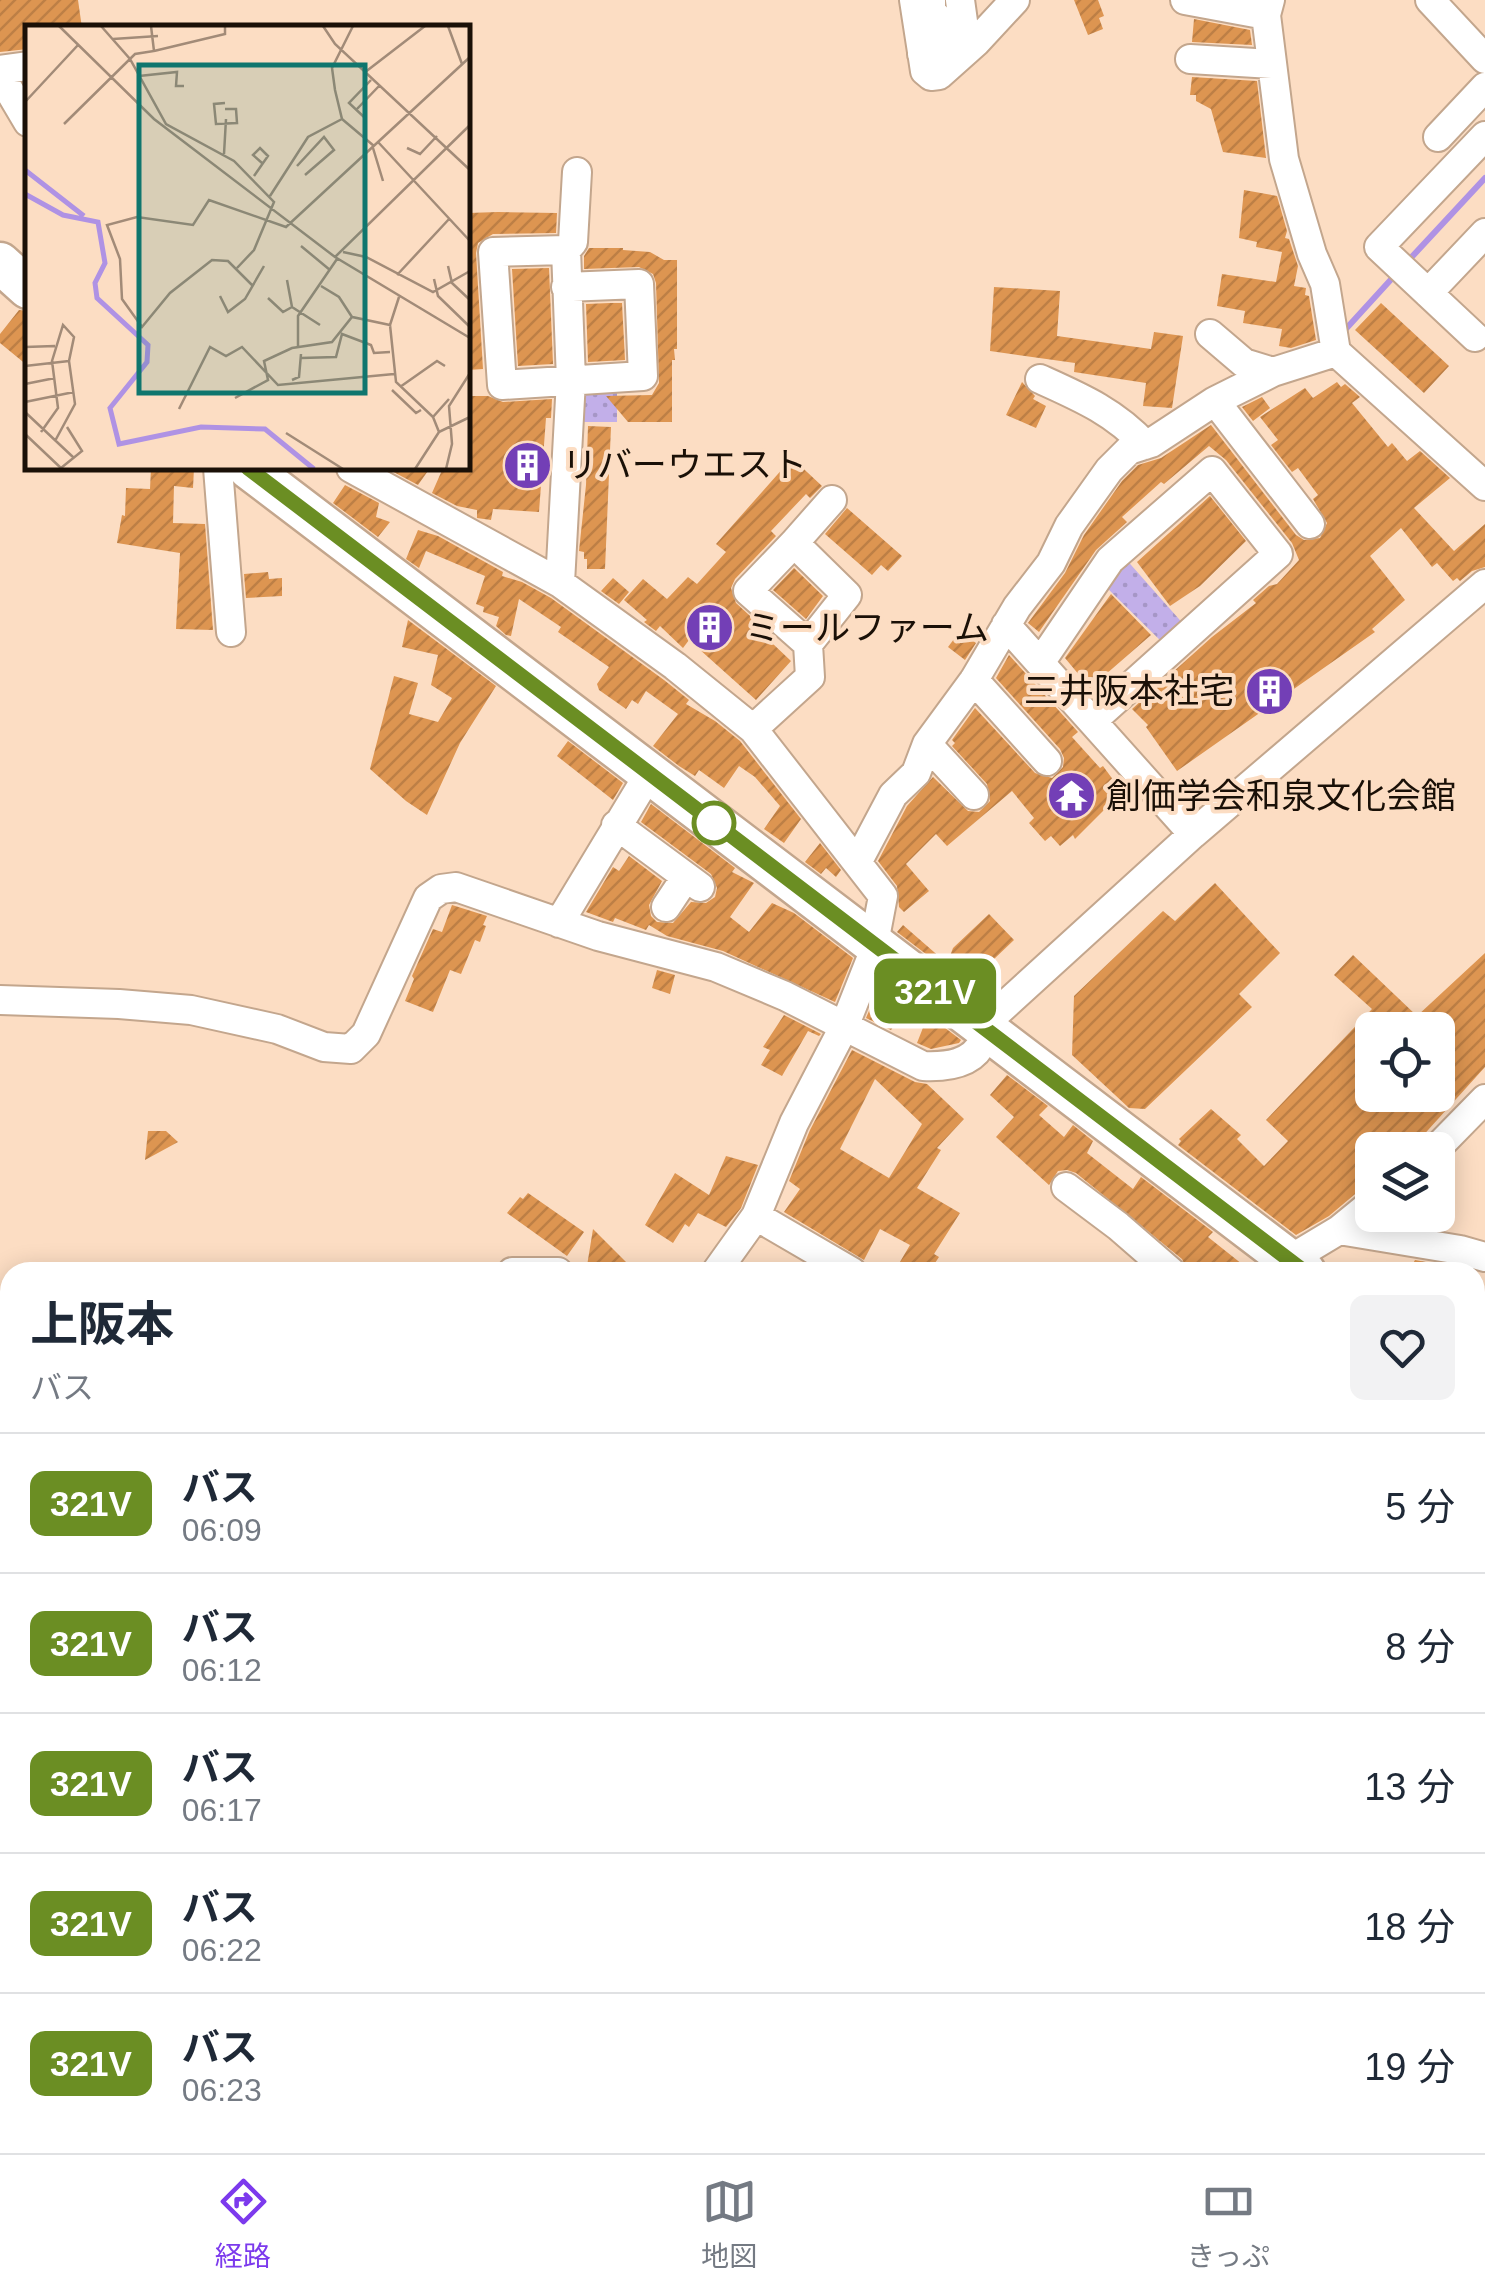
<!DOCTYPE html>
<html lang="ja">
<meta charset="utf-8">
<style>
:root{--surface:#fff;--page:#f2f2f3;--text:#1f2937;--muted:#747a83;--line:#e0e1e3;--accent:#7c3aed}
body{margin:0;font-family:Helvetica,"Noto Sans JP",sans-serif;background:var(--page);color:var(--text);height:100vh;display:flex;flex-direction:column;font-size:38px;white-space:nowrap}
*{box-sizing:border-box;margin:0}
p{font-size:32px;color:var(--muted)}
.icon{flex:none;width:55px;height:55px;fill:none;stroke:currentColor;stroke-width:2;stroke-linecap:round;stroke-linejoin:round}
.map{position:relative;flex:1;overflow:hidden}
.drawer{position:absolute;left:0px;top:1262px;width:1485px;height:892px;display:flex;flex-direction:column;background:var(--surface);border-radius:30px 30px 0 0;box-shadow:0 5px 25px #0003}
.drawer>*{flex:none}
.badge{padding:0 20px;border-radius:15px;font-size:35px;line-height:65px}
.fabs{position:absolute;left:1355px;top:1012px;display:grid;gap:20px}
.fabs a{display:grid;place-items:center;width:100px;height:100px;border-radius:15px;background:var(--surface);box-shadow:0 5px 25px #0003;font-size:50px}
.map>.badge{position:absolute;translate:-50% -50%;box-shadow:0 0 0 5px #fff}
.round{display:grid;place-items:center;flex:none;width:105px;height:105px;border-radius:15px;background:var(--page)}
.overview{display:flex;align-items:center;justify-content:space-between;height:170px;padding:0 30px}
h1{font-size:48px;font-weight:700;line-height:75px}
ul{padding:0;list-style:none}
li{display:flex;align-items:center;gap:30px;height:140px;padding:0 30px;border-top:2px solid var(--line)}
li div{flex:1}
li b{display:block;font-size:38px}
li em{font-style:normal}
li .badge{min-width:110px;font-weight:700;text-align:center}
.tabs{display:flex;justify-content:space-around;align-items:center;height:140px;border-top:2px solid var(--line);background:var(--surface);font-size:28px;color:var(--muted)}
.tabs a{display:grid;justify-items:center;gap:5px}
.tabs .on{color:var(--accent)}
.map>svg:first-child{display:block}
</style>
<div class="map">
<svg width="1485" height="2153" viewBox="0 0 1485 2153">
<defs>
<pattern id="park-dots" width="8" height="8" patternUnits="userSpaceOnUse" patternTransform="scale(2.5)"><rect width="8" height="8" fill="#c2afe9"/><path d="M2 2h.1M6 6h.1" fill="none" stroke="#a696c6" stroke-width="1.8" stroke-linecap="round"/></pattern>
<pattern id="building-hatch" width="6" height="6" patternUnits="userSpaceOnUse" patternTransform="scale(2.5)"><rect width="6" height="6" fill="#dd9551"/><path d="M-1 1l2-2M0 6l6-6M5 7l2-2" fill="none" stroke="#bd7f45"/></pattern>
</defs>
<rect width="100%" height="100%" fill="#fcddc3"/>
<path fill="url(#park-dots)" d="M617,387v35h-36v-29z
M1124,557l62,70 -19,20 -64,-63z"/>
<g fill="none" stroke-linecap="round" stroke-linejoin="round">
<path stroke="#af92e4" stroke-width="6" d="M1408,261l77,-83
M1344,331l52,-57"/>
<path stroke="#af92e4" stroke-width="35" d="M0,1743l10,9
M0,2006l10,-10"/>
</g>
<path fill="url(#building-hatch)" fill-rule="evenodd" d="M0,0h78l4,28h-54v21l-28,3z
M1074,0h24l6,16 -5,2 4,11 -15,6z
M1194,19l56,11 2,15 -60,-3z
M1192,77l65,4 9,77 -43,-6 -12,-43 -15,-8v-6h-6z
M1244,190l33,6 10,35 -2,7 4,1 9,27 -4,20 12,2 -1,7 4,1 7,44 -25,8 -12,-2 3,-17 -39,-6 2,-12 -28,-5 5,-32 54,8 6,-30 -26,-5 1,-5 -18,-4z
M498,212l59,1 -1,20 -63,1 -15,9 -2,10 7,116 -15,1v-157z
M589,248h34v2l27,2 14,8h13v89h-3l1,11h-3v62h-44l-22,-26 46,-1 7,-12 -3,-100 -3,-9 -14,-7 -55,2v-13z
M549,268l4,96 -35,2 -6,-97z
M994,287l66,4 -3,45 94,13 3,-17 29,4 -11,72 -29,-2 3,-23 -72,-11 1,-9 -85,-12z
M610,303h12l3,57 -37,2 -2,-58z
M1381,303l68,63 -25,27 -69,-63z
M19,310l9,1v55l-28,-23v-9z
M1022,382l13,14 -2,3 13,7 -10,22 -30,-13z
M1337,382l4,5 4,-3 15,13 -8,6 36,44 4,-4 15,18 13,-10 30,27 -36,30 40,43 31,-27v43l-13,4 -12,10 -3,-3 -4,3 -16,-18 -5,4 -31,-39 -31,28 35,44 -33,29 3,3 -198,139 -31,-44 2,-2 -16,-16 80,-72 44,-34 -3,-3 16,-14 8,-2 22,-24 -7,-17 -66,-83 -17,-14 -45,38 -3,-2 -39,35 5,5 -31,28 -57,82 -11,-9 37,-50 19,-38 38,-54 16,-16 23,-7 50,-33 85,110 8,5 16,-2 7,-15 -14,-24 5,-4 -20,-27 -6,4 -21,-27 7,-5 -18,-23 45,-29 8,10z
M468,396h20l15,6 49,-3 -1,19h-5l-7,94 -46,-3 -2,11 -14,-2v-8l-20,-4 -25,-13 11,-25h25z
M1262,397l8,11 -17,13 -11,-14z
M588,426l23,1 -6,142h-18v-10h-3v-7l-5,-1 7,-66z
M792,458l30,28 -12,12 -4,-4 -35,37 5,5 -41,43 -4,9 5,15 25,23h-7l37,35 -35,39 -67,-60 -6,8 -23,-22 -4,5 -12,-9 3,-2 -23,-20 19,-21 24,20 21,-22 9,7 29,-32 -10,-8z
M151,468h43l-1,20 -19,-2 -1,37 32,1 8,106 -37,-1 4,-76 -63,-10 5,-28 3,1 1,-28 24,1z
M386,468h44l-12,17z
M345,485l34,18 -3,14 14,5 -12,15 -45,-34z
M1210,496l36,45 -46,45 -30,20 -33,-44z
M847,508l55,48 -14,15 -7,-6 -9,10 -47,-41z
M418,530l20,6 65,36 -1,4 20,6 29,16 113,82 25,20 -3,4 29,17 25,20 61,78 -17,24 -20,-14 16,-23 -25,-29 -16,-11 -15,22 -25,-18 -4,6 -16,-10 -26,-20 25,-32 -32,-23 -8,13 -6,-4 -6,9 -27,-19 -2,-6 12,-17 -51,-35 3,-5 -42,-28 -8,37 -5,-1 -10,-9 3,-9 -16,-5 1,-5 -8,-3 9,-28 -59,-25 -7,17 -13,-9z
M794,568l29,28 -17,23 -33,-29z
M268,572l1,7 13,-1v18l-36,2 -2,-24z
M613,578l16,14 -10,12 -18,-13z
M1111,594l40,41 -61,53 -25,-30z
M408,620l88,66 -36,57 -33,72 -21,-14 -36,-32 24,-93 24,7 -9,31 29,8 14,-24 -21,-13 7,-30 -36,-8z
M960,631l16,12 -11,17 -17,-13z
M1009,655l69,77 -6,5 28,31 3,-2 19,26 -47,47 -2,-4 -13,11 -9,-10 -6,5 -16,-18 5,-5 -22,-27 -65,55 -11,-12 -30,30 23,27 -25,21 -5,-5 -2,-21 -19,-25 29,-55 26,-29 35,34 11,1 11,-11 -3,-17 -35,-38 3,-3 -3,-3 23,-32 60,65 17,5 11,-11 1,-9 -4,-9 -64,-71z
M568,741l55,42 -10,17 -56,-44z
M651,804l84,64 -3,4 22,11 -24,34 19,15 23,-29 22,10 59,45 -18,44 -112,-51 -56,-15 -18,-11 -3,5 -31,-12 -2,4 -27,-10 27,-45 6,4 10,-15 33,25 -13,24 2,11 6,6 16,1 18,-21 15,1 9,-6 2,-9 -6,-14 -70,-52z
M820,843l21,27 -5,7 -10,-9 -5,6 -16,-12z
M1215,883l65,70 -41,41 13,13 -107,102 -16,-1 -57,-53 2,-59 89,-85 12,10z
M452,905l35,11 -4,9 3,1 -6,16 -5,-2 -14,34 -11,-4 -17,42 -28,-11 9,-22 -2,-3 21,-47 9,3z
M989,914l25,26 -42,40 18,15 -4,4 -41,-30 8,-21z
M903,925l39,34 -3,5 -42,-32z
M1485,953v114l-75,83h-38v36l-11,3 -32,27 -33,19 -118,-90 3,-4 -2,-2 32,-30 30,26 -4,4 27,27 24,-25 -22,-21 106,-111 -38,-34 19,-20 64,61zM1372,1030h66v65h-66z
M657,970l18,5 -5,19 -18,-6z
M882,980l29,22 -20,28 -25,-12z
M784,1015l37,19 -2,2 -11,-5 -26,45 -21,-11 9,-15 -7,-3z
M928,1015l33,25 -2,3 -28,6 -14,-6z
M852,1050l63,32 12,2 37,35 -27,29 4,2 -24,38 43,25 -26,41 5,3 -10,15h-35l16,-27 -30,-16 -16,31 -80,-48 16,-23 -11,-8 21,-51zM875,1079l47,45 -33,54 -49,-29z
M1007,1075l41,31 -9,9 25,22 9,-12 20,16 -6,12 46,36 8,-12 72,55 -5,5 44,35h-64l-6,-13 -106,-86 -9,-3 -9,1 -9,14 -53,-48 18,-20 -24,-22z
M148,1131h18l12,11 -33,18z
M726,1156l32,9 -17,43 -15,19 -28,-14 -9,14 -4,-3 -12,19 -28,-18 30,-52 34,22z
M528,1193l56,39 -17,24 -60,-43 13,-16 3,2z
M593,1229l43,43h-50z
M1415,1260l22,4 14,8h-43z"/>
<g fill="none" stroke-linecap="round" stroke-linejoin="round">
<defs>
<path id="minor" d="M914,0l11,71 6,5 8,-1 37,-33 39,-42
M960,0l7,50
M1185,0l81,15
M1270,0l-4,15 18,144 28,95 13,30 11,68 149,134
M1430,0l55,59
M922,54l24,-12 -2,-17 -13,-14v-11
M1190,59l82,5
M0,70l28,-4
M0,75l28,47
M1438,137l47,-50
M566,250l-73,2 9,133 141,-9 -4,-92 -73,3
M1428,293l57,-60
M1210,334l34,29 29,9
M1475,337l-96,-90 106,-111
M1040,379c40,18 75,33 105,66
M1215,401l95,123
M218,468l13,164
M351,468l209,115 115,83 78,63 130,167 -12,63 -27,68 -50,96 -38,93 -40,56
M794,543l38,-43
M560,583l11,-203 -5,-130 7,-8 4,-70
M1006,625l187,209
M1040,663l70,-103 102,-89 66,83 -186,167
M974,680l73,81
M753,729l57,-52 -2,-33 39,-49 -53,-52 -46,48 60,53
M927,744l47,51
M616,825l84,62
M858,861l35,-66 23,-22 11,-29 47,-64 43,-73 34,-44 18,-37 40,-56 20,-20 22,-7 64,-42 58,-29 63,-20
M666,907l20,-30
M559,923l90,-149
M0,1000l119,4 72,6 86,19 47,18 27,2 15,-15 62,-136 13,-9 15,-2 142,49 118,31 69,29 138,70c22,1 50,-1 60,-25 3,-9 3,-15 9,-24l201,-183 292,-250
M1435,1150l50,-51
M1066,1187l52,39 53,46
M756,1216l96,56
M1339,1230l121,20 25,7
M1289,1260l50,-30 33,-27
M512,1272h46
M0,1695l10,13
M1475,1697l10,1
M1475,1833l10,1
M1475,2052h10
M287,2153l4,-8
M670,2153l7,-8"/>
<path id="highway" d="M0,263l28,25
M248,468l1057,804
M1475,1384l10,6"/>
</defs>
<use href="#minor" stroke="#c3a68d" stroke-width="32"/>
<use href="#highway" stroke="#c3a68d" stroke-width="45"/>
<use href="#minor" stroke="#fff" stroke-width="28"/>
<use href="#highway" stroke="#fff" stroke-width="40"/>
</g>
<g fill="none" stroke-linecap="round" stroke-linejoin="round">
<defs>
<path id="line" d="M248,468l1057,804"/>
</defs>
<use href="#line" stroke="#fff" stroke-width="22"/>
<use href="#line" stroke="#6b8e23" stroke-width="15"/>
</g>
<defs>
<symbol id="building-disc" viewBox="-11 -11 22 22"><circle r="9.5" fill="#733fb6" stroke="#fcddc3"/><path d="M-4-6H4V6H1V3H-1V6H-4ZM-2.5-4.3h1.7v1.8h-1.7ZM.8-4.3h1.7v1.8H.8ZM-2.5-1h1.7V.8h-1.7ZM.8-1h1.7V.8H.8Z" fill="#fff"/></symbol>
<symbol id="temple-disc" viewBox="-11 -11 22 22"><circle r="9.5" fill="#733fb6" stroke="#fcddc3"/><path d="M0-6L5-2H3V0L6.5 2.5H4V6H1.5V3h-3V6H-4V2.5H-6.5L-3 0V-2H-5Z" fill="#fff"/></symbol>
</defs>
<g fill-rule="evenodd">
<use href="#building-disc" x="500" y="438" width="55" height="55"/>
<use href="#building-disc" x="682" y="600" width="55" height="55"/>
<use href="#building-disc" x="1242" y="664" width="55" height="55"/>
<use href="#temple-disc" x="1044" y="768" width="55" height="55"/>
</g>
<circle fill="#fff" stroke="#6b8e23" stroke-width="5" cx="714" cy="823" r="20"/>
<g text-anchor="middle" stroke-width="8" stroke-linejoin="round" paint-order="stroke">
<g font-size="35" fill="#1a1007" stroke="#fcddc3" text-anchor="start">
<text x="562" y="477">リバーウエスト</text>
<text x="745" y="640">ミールファーム</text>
<text x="1234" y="703" text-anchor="end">三井阪本社宅</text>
<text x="1106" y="808">創価学会和泉文化会館</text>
</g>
</g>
<g transform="translate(25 25)">
<rect width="445" height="445" fill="#fcddc3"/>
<path fill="none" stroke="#af92e4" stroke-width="5" d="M0,145l59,46M0,169l38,21 35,7 7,41 -10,20 2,15 51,47 -1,17 -37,46 9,36 82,-17 64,2 49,40"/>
<path fill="none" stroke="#a28b78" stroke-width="2.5" d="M34,1l95,93 181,138 135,81M76,1l29,33 36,65 68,37 40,41 -20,48 -17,18M298,1l12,18 135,126M328,1l-21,42 3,22 7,29 32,27M423,1l14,38M88,14l45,-3M129,26l71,-17v-8M339,48l61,-47M114,51l38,-4 -1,14h8M0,77l53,-57M200,78l-11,1 2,20 21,-1 -1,-14h-11M331,85l23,-24M339,92l-15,-14 22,-23M39,99l71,-70 19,-3 -3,-25M353,117l92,99M348,123l10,33M382,123l13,6 17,-18M199,129l2,-35M272,141l27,-29 10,13 -29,25M229,151l14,-20 -8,-8 -7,7 9,8M245,171l38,-59 34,-18M276,221l29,24M318,227l23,5 67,35 37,-21M310,232l135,-132M423,241l4,17 18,17M372,250l53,-57M409,254l4,17 32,31M262,255l5,27 28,18M227,260l-24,-24 -16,-1 -42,33 -28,34 -20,-28 -2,-40 -13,-34 30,-8 56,8 16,-25 77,27 184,-170M296,261l18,11 13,20M195,271l8,16 17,-13 19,-33M243,273l15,14 9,-5M365,300l6,57 37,35M0,322l30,-1M273,322v-31l39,-57M276,333l35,-1 6,-23 29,11 3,8 16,-1M0,341l44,-5M267,355l7,-3 2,-23M0,359l30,-6M375,362l37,-26 8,5M367,365l24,23 5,-3M210,373l33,-18 -4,-19 28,-13 40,-6 20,-25 38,8 9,-28M424,374l-16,18 6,15 31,-15M0,377l49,-10M154,384l31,-62 16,9 16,-9 36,38 116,-11M0,387l49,46M16,407l17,-24 -6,-47 11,-36 11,12 -5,24 6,43 -20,37M261,408l57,36M0,409l37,35M36,443l21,-17 -15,-24M390,444l24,-37M421,444l6,-25 -3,-38 21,-33"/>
<path fill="#0f766e" fill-opacity="0.15" stroke="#0f766e" stroke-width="5" d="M114,40h226v328h-226z"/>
<rect width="445" height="445" fill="none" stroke="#1a1007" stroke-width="5"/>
</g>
</svg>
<div class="fabs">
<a><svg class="icon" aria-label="locate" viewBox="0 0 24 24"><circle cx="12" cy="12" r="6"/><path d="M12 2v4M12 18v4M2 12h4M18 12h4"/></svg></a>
<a><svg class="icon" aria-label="layers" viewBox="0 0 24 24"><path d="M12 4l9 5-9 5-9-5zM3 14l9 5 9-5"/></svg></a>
</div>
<b class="badge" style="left:935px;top:991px;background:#6b8e23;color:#fff">321V</b>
<section class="drawer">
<div class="overview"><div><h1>上阪本</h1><p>バス</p></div><a class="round"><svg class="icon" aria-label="heart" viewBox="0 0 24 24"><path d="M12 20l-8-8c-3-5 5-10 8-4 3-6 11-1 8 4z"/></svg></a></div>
<ul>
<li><span class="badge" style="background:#6b8e23;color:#fff">321V</span><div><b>バス</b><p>06:09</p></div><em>5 分</em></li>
<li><span class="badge" style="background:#6b8e23;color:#fff">321V</span><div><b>バス</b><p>06:12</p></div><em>8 分</em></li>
<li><span class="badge" style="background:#6b8e23;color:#fff">321V</span><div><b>バス</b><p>06:17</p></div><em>13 分</em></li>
<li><span class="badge" style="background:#6b8e23;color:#fff">321V</span><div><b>バス</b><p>06:22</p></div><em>18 分</em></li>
<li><span class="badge" style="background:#6b8e23;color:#fff">321V</span><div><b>バス</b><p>06:23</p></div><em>19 分</em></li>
</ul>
</section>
</div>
<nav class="tabs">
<a class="on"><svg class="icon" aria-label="directions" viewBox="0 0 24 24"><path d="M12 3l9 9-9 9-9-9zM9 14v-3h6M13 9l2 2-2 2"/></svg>経路</a>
<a><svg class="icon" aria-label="map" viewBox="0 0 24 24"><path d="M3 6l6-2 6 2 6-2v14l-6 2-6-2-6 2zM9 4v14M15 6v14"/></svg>地図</a>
<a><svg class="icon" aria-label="tickets" viewBox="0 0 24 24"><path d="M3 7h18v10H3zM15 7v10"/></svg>きっぷ</a>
</nav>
